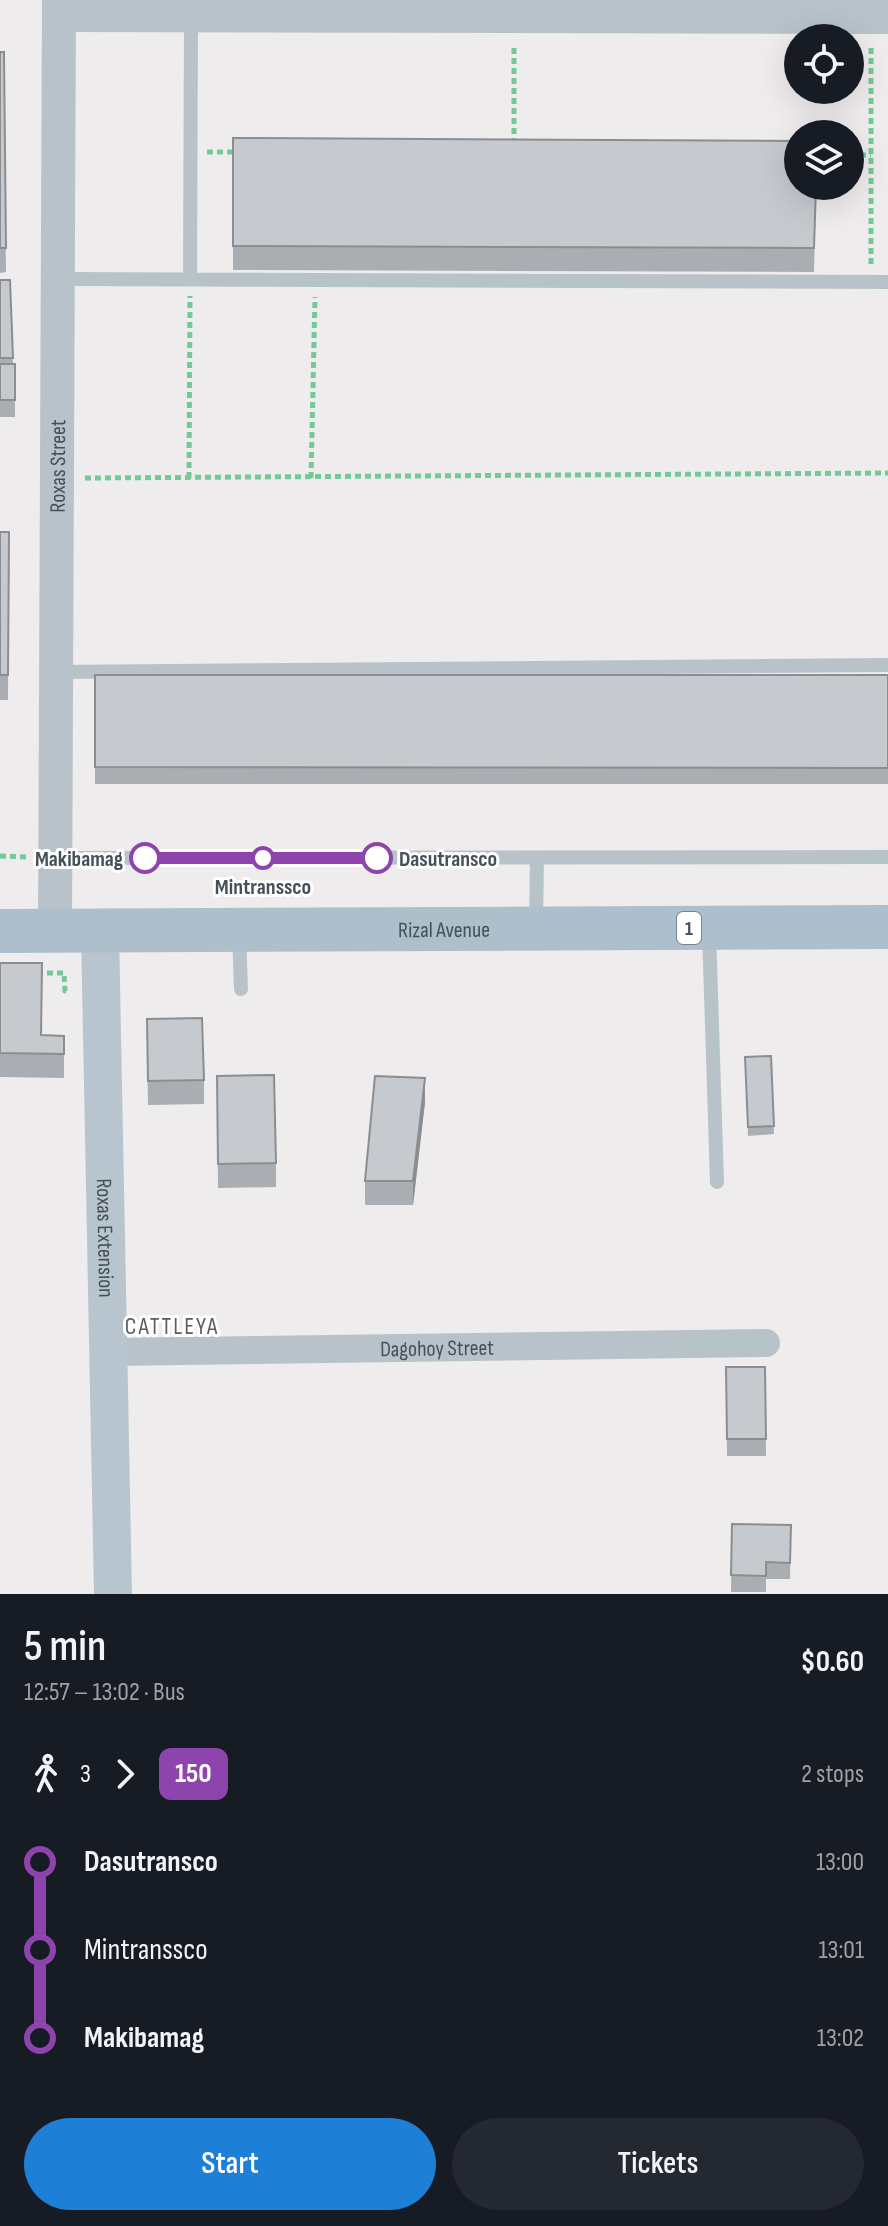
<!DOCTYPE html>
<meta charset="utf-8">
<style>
:root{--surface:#171b24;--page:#242831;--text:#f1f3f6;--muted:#9ea1a6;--accent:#1e7fd7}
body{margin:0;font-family:"Sofia Sans Condensed",sans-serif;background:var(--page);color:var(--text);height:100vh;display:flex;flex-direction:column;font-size:30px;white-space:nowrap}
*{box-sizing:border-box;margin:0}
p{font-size:26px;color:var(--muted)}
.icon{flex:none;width:44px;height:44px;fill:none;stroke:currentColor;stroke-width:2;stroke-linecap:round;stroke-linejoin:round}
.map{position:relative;height:1594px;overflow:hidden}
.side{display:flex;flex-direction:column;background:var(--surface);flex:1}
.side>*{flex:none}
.badge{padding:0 16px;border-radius:12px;font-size:28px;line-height:52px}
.buttons{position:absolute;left:784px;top:24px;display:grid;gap:16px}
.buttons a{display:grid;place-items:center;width:80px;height:80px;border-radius:50%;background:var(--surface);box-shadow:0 8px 32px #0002;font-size:40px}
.map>.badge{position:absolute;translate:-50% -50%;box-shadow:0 0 0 4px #fff}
.legs{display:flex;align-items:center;gap:12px;height:88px;padding:0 24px;font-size:26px}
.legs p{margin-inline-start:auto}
.headline{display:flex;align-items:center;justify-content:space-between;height:136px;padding:0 24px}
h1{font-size:44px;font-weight:600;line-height:60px}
.button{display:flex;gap:16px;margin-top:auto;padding:16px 24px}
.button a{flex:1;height:92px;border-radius:48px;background:var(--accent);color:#fff;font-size:32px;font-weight:600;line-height:92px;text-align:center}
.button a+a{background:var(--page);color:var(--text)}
ul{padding:0 24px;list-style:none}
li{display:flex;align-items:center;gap:28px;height:88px;font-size:30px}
li i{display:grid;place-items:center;width:12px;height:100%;margin:0 10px;background:currentColor}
li i::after{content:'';width:20px;height:20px;margin:-10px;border:6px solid;border-radius:50%;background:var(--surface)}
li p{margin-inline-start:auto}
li:first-child i{background:linear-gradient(#0000 50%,currentColor 0)}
li:last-child i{background:linear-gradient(currentColor 50%,#0000 0)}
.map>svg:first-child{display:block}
</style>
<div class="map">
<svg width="888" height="1594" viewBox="0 0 888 1594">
<rect width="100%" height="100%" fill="#efeced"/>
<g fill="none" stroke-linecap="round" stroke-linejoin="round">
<path stroke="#74c998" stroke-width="5" stroke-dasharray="6 4" stroke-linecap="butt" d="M514,144v-98
M207,152h30
M850,155h21
M871,264v-218
M85,478l803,-5
M189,478l1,-182
M311,478l4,-181
M0,856l27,1
M37,973h27l1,18h4"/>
<path stroke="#b8c2c9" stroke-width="14" d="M58,279l830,3
M190,279l1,-263
M56,672l832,-7
M56,858l832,-1
M536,925l1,-67
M709,932l8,250
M239,934l2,55"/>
<path stroke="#b8c2c9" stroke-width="28" id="s1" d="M109,1352l657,-9"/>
<g stroke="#b8c2c9" stroke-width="34">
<path d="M59,15l829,2"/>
<path id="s2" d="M55,932l4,-932"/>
</g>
<path stroke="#b8c5ce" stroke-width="38" id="s3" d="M100,932l13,662"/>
<path stroke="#acbfcb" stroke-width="44" id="s4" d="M0,931l888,-4"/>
</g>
<path fill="#aaaeb2" d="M4,52l2,220 -6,1v-220z
M233,138l583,48 -2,86 -581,-2z
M0,280h10l3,84h2v53h-15z
M0,532h9l-1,168h-8z
M95,675h793v109h-793z
M0,963l42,72 22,1v42l-64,-1z
M147,1043l57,37v24l-56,1z
M771,1056l3,78 -26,2 -3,-79z
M217,1076l59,87v24l-58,1z
M425,1102l-12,103h-48v-24z
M726,1367h39l1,89h-39z
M732,1524l59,1 -1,54h-24v13h-35z"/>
<path fill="#8b8d91" d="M425,1078v24l-12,103v-24z"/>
<path fill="#c6cacf" stroke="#8b8d91" stroke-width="2" d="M0,52h4l2,196h-6z
M233,138l565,3v45h18l-2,62 -581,-2z
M0,280h10l3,78h-13z
M0,364h15v36h-15z
M0,532h9l-1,143h-8z
M95,675h793v93l-793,-1z
M0,963h42l-1,72 23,1v18l-64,-1z
M202,1018l2,62 -56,1 -1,-62z
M771,1056l3,70 -26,1 -3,-70z
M274,1075l2,88 -58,1 -1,-88z
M375,1076l50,2 -12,103h-48z
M726,1367h39l1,72h-39z
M732,1524l59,1 -1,38 -24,-1v14l-35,-1z"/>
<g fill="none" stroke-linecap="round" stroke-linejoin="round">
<defs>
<path id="line-1" d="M145,858h232"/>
</defs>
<use href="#line-1" stroke="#fff" stroke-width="18"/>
<use href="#line-1" stroke="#8e44ad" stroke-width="12"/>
</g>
<g fill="#fff" stroke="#8e44ad" stroke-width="4">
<circle cx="145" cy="858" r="14"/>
<circle cx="263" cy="858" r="10"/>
<circle cx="377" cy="858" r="14"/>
</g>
<g text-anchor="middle" stroke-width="6" stroke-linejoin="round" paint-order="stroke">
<rect fill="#fff" stroke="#7d858b" stroke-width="2" x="677" y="912" width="24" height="32" rx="6"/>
<g font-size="20" font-weight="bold" fill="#455159">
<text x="689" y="935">1</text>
</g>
<g font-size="22" fill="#455159" stroke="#fff">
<text dy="8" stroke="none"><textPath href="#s2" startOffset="466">Roxas Street</textPath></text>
<text dy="8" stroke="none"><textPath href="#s4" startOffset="444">Rizal Avenue</textPath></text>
<text dy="8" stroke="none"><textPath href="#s3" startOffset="306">Roxas Extension</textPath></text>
<text dy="8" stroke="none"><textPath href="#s1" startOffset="328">Dagohoy Street</textPath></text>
</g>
<g font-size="22" font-weight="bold" fill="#455159" stroke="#fff" text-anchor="end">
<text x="123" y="866">Makibamag</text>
<text x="399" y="866" text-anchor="start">Dasutransco</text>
<text x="263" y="894" text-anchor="middle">Mintranssco</text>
</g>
<g font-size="24" letter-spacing="2" fill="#595d61" stroke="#fff">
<text x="172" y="1334">CATTLEYA</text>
</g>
</g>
</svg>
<div class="buttons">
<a><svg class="icon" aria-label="locate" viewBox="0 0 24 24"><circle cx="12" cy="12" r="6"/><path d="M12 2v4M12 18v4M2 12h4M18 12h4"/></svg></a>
<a><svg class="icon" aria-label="layers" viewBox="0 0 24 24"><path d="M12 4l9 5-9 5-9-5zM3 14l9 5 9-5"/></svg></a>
</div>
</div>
<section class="side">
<div class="headline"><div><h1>5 min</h1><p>12:57 – 13:02 · Bus</p></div><b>$0.60</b></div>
<div class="legs"><svg class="icon" aria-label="walk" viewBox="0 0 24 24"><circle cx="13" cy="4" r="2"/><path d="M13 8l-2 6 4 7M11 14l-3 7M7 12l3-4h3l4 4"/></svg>3<svg class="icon" aria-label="forward" viewBox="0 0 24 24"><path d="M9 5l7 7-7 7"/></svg><b class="badge" style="background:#8e44ad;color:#fff">150</b><p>2 stops</p></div>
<ul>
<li><i style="color:#8e44ad"></i><b>Dasutransco</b><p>13:00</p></li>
<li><i style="color:#8e44ad"></i><span>Mintranssco</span><p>13:01</p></li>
<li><i style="color:#8e44ad"></i><b>Makibamag</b><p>13:02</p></li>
</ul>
<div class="button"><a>Start</a><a>Tickets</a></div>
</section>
